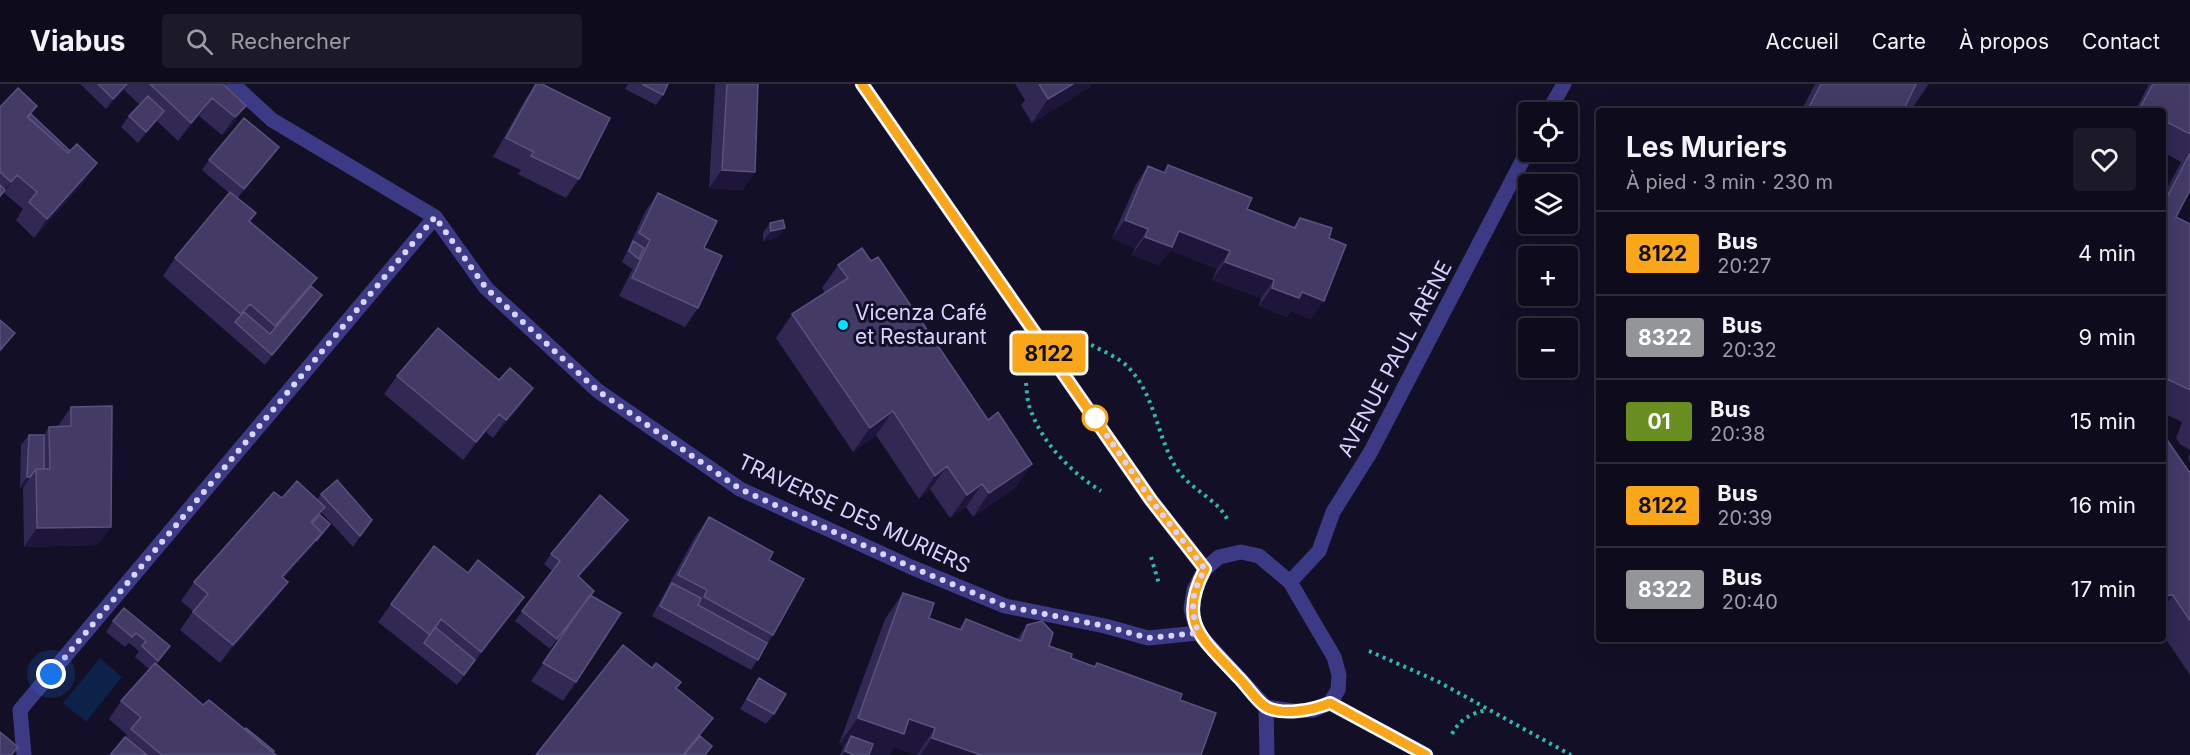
<!DOCTYPE html>
<html lang="fr">
<meta charset="utf-8">
<style>
:root{--surface:#0e0b1c;--page:#1c1929;--text:#f1f3f6;--muted:#9b9ba3;--line:#2e2b3b}
body{margin:0;font-family:Inter,sans-serif;background:var(--page);color:var(--text);height:100vh;display:flex;flex-direction:column;font-size:22px;white-space:nowrap}
*{box-sizing:border-box;margin:0}
p{font-size:20px;color:var(--muted)}
.icon{flex:none;width:33px;height:33px;fill:none;stroke:currentColor;stroke-width:2;stroke-linecap:round;stroke-linejoin:round}
.map{position:relative;flex:1;overflow:hidden}
.drawer{position:absolute;left:1596px;top:24px;width:570px;height:534px;display:flex;flex-direction:column;background:var(--surface);border-radius:6px;box-shadow:0 6px 24px #0002,0 0 0 2px var(--line)}
.drawer>*{flex:none}
.badge{padding:0 12px;border-radius:4px;font-size:21px;line-height:39px}
.tools{position:absolute;left:1518px;top:18px;display:grid;gap:12px}
.tools a{display:grid;place-items:center;width:60px;height:60px;border-radius:6px;background:var(--surface);box-shadow:0 6px 24px #0002,0 0 0 2px var(--line);font-size:30px}
.you{position:absolute;width:30px;height:30px;margin:-15px;border:4px solid #fff;border-radius:50%;background:#1a73e8;box-shadow:0 0 0 9px #1a73e833}
.map>.badge{position:absolute;translate:-50% -50%;box-shadow:0 0 0 3px #fff}
.round{display:grid;place-items:center;flex:none;width:63px;height:63px;border-radius:6px;background:var(--page)}
.headline{display:flex;align-items:center;justify-content:space-between;height:102px;padding:0 30px}
h1{font-size:28px;font-weight:700;line-height:45px}
ul{padding:0;list-style:none}
li{display:flex;align-items:center;gap:18px;height:84px;padding:0 30px;border-top:2px solid var(--line)}
li div{flex:1}
li b{display:block;font-size:22px}
li em{font-style:normal}
li .badge{min-width:66px;font-weight:700;text-align:center}
header{display:flex;align-items:center;gap:36px;box-sizing:border-box;height:84px;padding:0 30px;background:var(--surface);border-bottom:2px solid var(--line)}
header strong{font-size:28px}
nav{display:flex;gap:33px;margin-inline-start:auto;font-size:21px}
.search{width:420px;height:54px;background:var(--page);display:flex;align-items:center;gap:15px;box-sizing:border-box;padding:0 21px;border-radius:6px;color:var(--muted);font-size:22px}
.map>svg:first-child{display:block}
</style>
<header>
<strong>Viabus</strong>
<div class="search"><svg class="icon" aria-label="search" viewBox="0 0 24 24"><circle cx="10" cy="10" r="6"/><path d="M15 15l6 6"/></svg>Rechercher</div>
<nav><a>Accueil</a><a>Carte</a><a>À propos</a><a>Contact</a></nav>
</header>
<div class="map">
<svg width="2190" height="671" viewBox="0 0 2190 671">
<rect width="100%" height="100%" fill="#130f26"/>
<path fill="#0c2248" d="M100,574l22,19 -36,45 -23,-19z"/>
<g fill="none" stroke-linecap="round" stroke-linejoin="round">
<path stroke="#2fb8b0" stroke-width="4" stroke-dasharray="3 4.5" stroke-linecap="butt" d="M1084,260h6c12,7 30,14 39,24 28,30 28,73 50,104 14,19 40,28 49,49
M1026,299c1,9 1,19 5,28 12,33 41,62 70,80
M1151,473l8,27
M1369,567l68,30 134,74
M1452,650c8,-15 19,-21 36,-24"/>
<path stroke="#3d3a85" stroke-width="15" d="M233,0l39,36 163,97 51,71 112,103 142,98 171,78 94,39 100,20 43,12 50,-5
M862,0l289,416 54,69
M1548,28l16,-28
M1241,468l18,4 31,26 44,75 5,18 -1,15 -8,13 -17,7 -20,1 -27,-4 -68,-74 -7,-24 3,-19 11,-21 14,-12z
M1290,498l29,-31 14,-39 37,-59 158,-303
M1330,619l96,52
M1266,623l1,48
M24,671l-4,-45 415,-493"/>
</g>
<path fill="#312854" d="M80,0h143l23,22 -13,18 -11,11 -23,-19 -21,25 -21,-20 -19,22 -17,-16 8,-11 11,-11 -16,-15 -18,19z
M536,0l43,95 -13,19 -48,-24 3,-4 -28,-13 32,-57z
M628,0h40l-5,11 -7,10 -31,-16z
M715,0h43l-3,88 -13,18 -33,-2z
M1015,0h77l-2,3 -58,36 -11,-18 4,-5z
M1815,0h114l-19,27 -6,-3 -1,3h-102z
M2149,0h41v106l-14,27 14,7v226l-10,-6 -4,-6 6,-16 -19,-9v-217l18,-34 -18,-10v-41h-28z
M37,22l-6,8 53,68 -50,56 -18,-18 7,-11 -19,-16 -4,5v-91z
M272,73l-34,41 18,15 -6,8 61,65 11,9 -7,10 -50,60 -102,-89 12,-18 54,-65 -27,-23 7,-10z
M1168,81l79,44 46,19 7,-10 29,20 -18,81 -20,-8 -4,6 -28,-11 2,-8 -49,-18 5,-11 -47,-19 -11,15 -27,-10 3,-7 -23,-10 24,-54 12,-18 15,6z
M658,109l46,55 -6,60 -13,19 -66,-31 14,-28 -1,1 -10,-7 23,-50z
M770,139l8,15 -15,3v-8z
M871,177l117,159 44,44 -16,23 -43,30 -7,-10 -16,11 -20,-29 -11,10 -43,-64 -23,17 -77,-114 16,-24 33,-21 -3,-5 16,-23z
M397,292l102,4 34,8 -13,19 -27,31 -7,-6 -23,28 -79,-66z
M71,323l27,138 -74,2 -1,-59h-3l1,-43 8,-10h15l5,-8 9,-1z
M2163,350l27,39v202l-27,-40z
M2190,369v10l-2,-5z
M321,410l51,26 -19,27 -32,-35 -1,3 10,9 -7,10 -39,44 -9,22 -55,63 -40,-33 13,-19 -12,-10 13,-19 88,-84 35,2z
M709,433l60,43 4,75 -22,35 -99,-54 44,-81z
M628,436l-7,10 -42,47 12,18 -15,87 -13,19 -32,-20 45,-66 -26,34 -35,-28 37,-50 -8,-7 7,-10z
M903,509l26,25 30,11 7,-10 51,20 10,-14 22,21 22,12 24,8 2,-3 83,37 21,55h-284l-22,-8 -6,8h-49l4,-9 -5,-2 46,-125z
M391,520l120,11 -54,70 -79,-63z
M113,537l57,25 -13,18 46,41 73,50h-166l17,-20 -18,-16 12,-18 28,-32 -14,-12 4,-6 -10,-8 -4,4 -19,-15z
M759,594l15,36 -8,10 -26,-15z"/>
<path fill="#1d163a" d="M127,0h1l-4,6 -18,19 7,-10z
M1073,0h19l-2,3 -58,36 16,-24z
M212,14l-13,18 -21,25 13,-18z
M246,22l-13,18 -11,11 13,-18z
M164,27l-7,10 -19,22 8,-11z
M279,63l-7,10 -35,42 7,-10z
M97,79l-13,19 -50,56 13,-19z
M722,86l33,2 -13,18 -33,-2z
M17,91l-13,18 -4,5v-2z
M1125,136l23,9 -13,19 -23,-10z
M785,144l-7,10 -15,3 8,-10z
M1179,147l51,20 -13,18 -47,-19 -11,15 -27,-10 13,-18z
M1225,178l49,18 -13,18 -49,-18z
M1272,204l30,4 22,9 -13,18 -20,-8 -4,6 -28,-11z
M322,211l-7,10 -50,60 7,-10z
M15,249l-13,18 -2,2v-3z
M533,304l-13,19 -27,31 13,-18z
M893,327l-17,24 -23,17 17,-24z
M499,330l-13,18 -23,28 13,-18z
M1032,380l-16,23 -43,30 16,-24z
M947,382l-17,23 -11,10 16,-23z
M27,393h3l-7,11h-3z
M982,400l-16,23 -16,11 17,-23z
M628,436l-7,10 -50,57 7,-11z
M330,440l-7,10 -54,61 13,-18 40,-44z
M111,443l-13,18 -74,2 13,-19z
M288,498l-13,18 -55,63 13,-18z
M2173,511l-10,14v-13z
M524,513l-13,18 -43,55 13,-18z
M1861,555h37l-39,3z
M713,634l-27,37h-3z
M858,634l51,1 26,9 -18,27 -22,-8 -6,8h-20l-18,-19 -7,10 -5,-2z
M932,654l49,17h-61z
M845,667l9,4h-12z"/>
<path fill="#433a66" stroke="#5a527e" stroke-width="1.5" d="M98,0h29l-14,15z
M150,0h73l23,22 -11,11 -23,-19 -21,25z
M536,0h6l68,34 -31,61 -48,-23 3,-4 -28,-14z
M642,0h26l-5,11z
M727,0h31l-3,88 -33,-2z
M1039,0h34l-25,15z
M1821,0h95l-13,27h-96z
M2153,0h37v50l-27,-14v-9h-17l-6,-3z
M18,4l19,18 -10,11 41,36 9,-9 20,19 -50,56 -18,-17 8,-10 -20,-17 -6,7 -11,-10v-65z
M148,12l16,15 -18,21 -17,-16z
M31,30l39,37 -2,2 -40,-36z
M244,34l35,29 -35,42 -35,-29z
M2190,69v37l-14,27 14,7v166l-27,-13v-172z
M1168,81l84,33 -5,11 48,19 5,-10 32,10 -3,10 17,7 -22,56 -22,-9 -3,6 -27,-10 2,-8 -49,-18 5,-11 -51,-20 -7,16 -27,-10 3,-8 -23,-9 23,-54 17,7z
M0,101l5,5 -5,6z
M230,108l26,21 -7,8 68,57 -42,48 -25,-22 -9,10 -66,-56z
M658,109l59,28 -13,27 18,8 -24,52 -66,-30 18,-38 -11,-7z
M783,136l2,8 -14,3 -1,-8z
M633,157l11,7 -5,11 -10,-8z
M862,164l9,13 7,-4 110,163 10,-8 34,52 -43,29 -7,-9 -15,11 -20,-29 -12,10 -42,-65 -23,17 -78,-114 56,-36 -10,-13z
M311,202l11,9 -50,60 -37,-33 9,-10 26,22z
M0,236l15,13 -15,17z
M438,244l61,52 11,-12 23,20 -27,32 -7,-6 -23,28 -79,-66z
M112,322l-1,121 -74,1 -1,-59h14l-1,-42 22,-1v-19z
M2163,350l27,39v148l-17,-26 -10,1z
M29,351h15v34h-8l-6,8h-3z
M337,396l35,40 -12,16 -39,-42z
M297,397l28,26 -14,15 11,11 -40,44 6,5 -55,63 -40,-33 15,-18 -14,-12 80,-90 8,6z
M600,411l28,25 -50,56 16,15 -37,48 -35,-28 38,-50 -9,-7z
M320,431l10,9 -14,17 6,-8 -10,-10z
M709,433l64,35 -4,8 35,19 -31,56 -69,-38 3,-7 -29,-15z
M434,462l34,27 10,-13 46,37 -43,55 -40,-33 -11,16 -39,-31z
M672,499l29,15 -3,7 69,38 -9,17 -98,-54z
M903,509l31,10 -5,15 32,12 5,-11 55,22 6,-16 15,-4 11,12 -4,13 23,8 -1,4 24,9 2,-4 85,31 -2,6 36,13 -15,42h-220l-49,-17 3,-10 -26,-9 -5,15 -46,-16z
M590,511l31,18 -45,69 -33,-19z
M124,524l46,38 -12,15 -16,-15 4,-5 -10,-8 -4,4 -19,-16z
M435,543l40,33 -11,15 -40,-32z
M623,561l29,23 4,-5 25,19 -5,6 37,30 -30,37h-147z
M155,579l48,42 6,-5 67,55h-114l-31,-26 10,-12 -20,-16z
M759,594l27,16 -12,20 -27,-15z
M246,644l28,23 -1,2 -28,-24z
M0,648l18,15 -7,8h-11z
M700,652l12,10 -7,9h-21z
M851,652l22,8 -4,11h-15l-9,-4z
M125,653l22,18h-35l-1,-1z"/>
<g fill="none" stroke-linecap="round" stroke-linejoin="round">
<defs>
<path id="line" d="M862,0l289,416 54,69c-28,54 -3,69 32,107 9,8 19,25 29,31 17,9 47,3 64,-4l96,52"/>
</defs>
<use href="#line" stroke="#fff" stroke-width="14"/>
<use href="#line" stroke="#faa61a" stroke-width="9"/>
<path stroke="#d9d4ff" stroke-width="6" stroke-dasharray="0 10.8" d="M51,590l384,-457 51,71 112,103 142,98 171,78 94,39 100,20 43,12 50,-5c-8,-28 -7,-38 7,-64l-54,-69 -56,-82"/>
</g>
<circle fill="#00e5ff" stroke="#130f26" stroke-width="2" cx="843" cy="241" r="6"/>
<circle fill="#fff" stroke="#faa61a" stroke-width="3" cx="1095" cy="334" r="12"/>
<g text-anchor="middle" stroke-width="6" stroke-linejoin="round" paint-order="stroke">
<g font-size="21" fill="#d9d4ff" stroke="#130f26" text-anchor="start">
<text x="855" y="236">Vicenza Café<tspan x="855" dy="24">et Restaurant</tspan></text>
</g>
<g font-size="21" fill="#d9d4ff" stroke="#130f26">
<text transform="translate(1395 275) rotate(-62)" y="7">AVENUE PAUL ARÈNE</text>
<text transform="translate(854 430) rotate(25)" y="7">TRAVERSE DES MURIERS</text>
</g>
</g>
</svg>
<div class="tools">
<a><svg class="icon" aria-label="locate" viewBox="0 0 24 24"><circle cx="12" cy="12" r="6"/><path d="M12 2v4M12 18v4M2 12h4M18 12h4"/></svg></a>
<a><svg class="icon" aria-label="layers" viewBox="0 0 24 24"><path d="M12 4l9 5-9 5-9-5zM3 14l9 5 9-5"/></svg></a>
<a>+</a>
<a>−</a>
</div>
<div class="you" style="left:51px;top:590px"></div>
<b class="badge" style="left:1049px;top:269px;background:#faa61a;color:#111">8122</b>
<section class="drawer">
<div class="headline"><div><h1>Les Muriers</h1><p>À pied · 3 min · 230 m</p></div><a class="round"><svg class="icon" aria-label="heart" viewBox="0 0 24 24"><path d="M12 20l-8-8c-3-5 5-10 8-4 3-6 11-1 8 4z"/></svg></a></div>
<ul>
<li><span class="badge" style="background:#faa61a;color:#111">8122</span><div><b>Bus</b><p>20:27</p></div><em>4 min</em></li>
<li><span class="badge" style="background:#939598;color:#fff">8322</span><div><b>Bus</b><p>20:32</p></div><em>9 min</em></li>
<li><span class="badge" style="background:#6b8e23;color:#fff">01</span><div><b>Bus</b><p>20:38</p></div><em>15 min</em></li>
<li><span class="badge" style="background:#faa61a;color:#111">8122</span><div><b>Bus</b><p>20:39</p></div><em>16 min</em></li>
<li><span class="badge" style="background:#939598;color:#fff">8322</span><div><b>Bus</b><p>20:40</p></div><em>17 min</em></li>
</ul>
</section>
</div>
